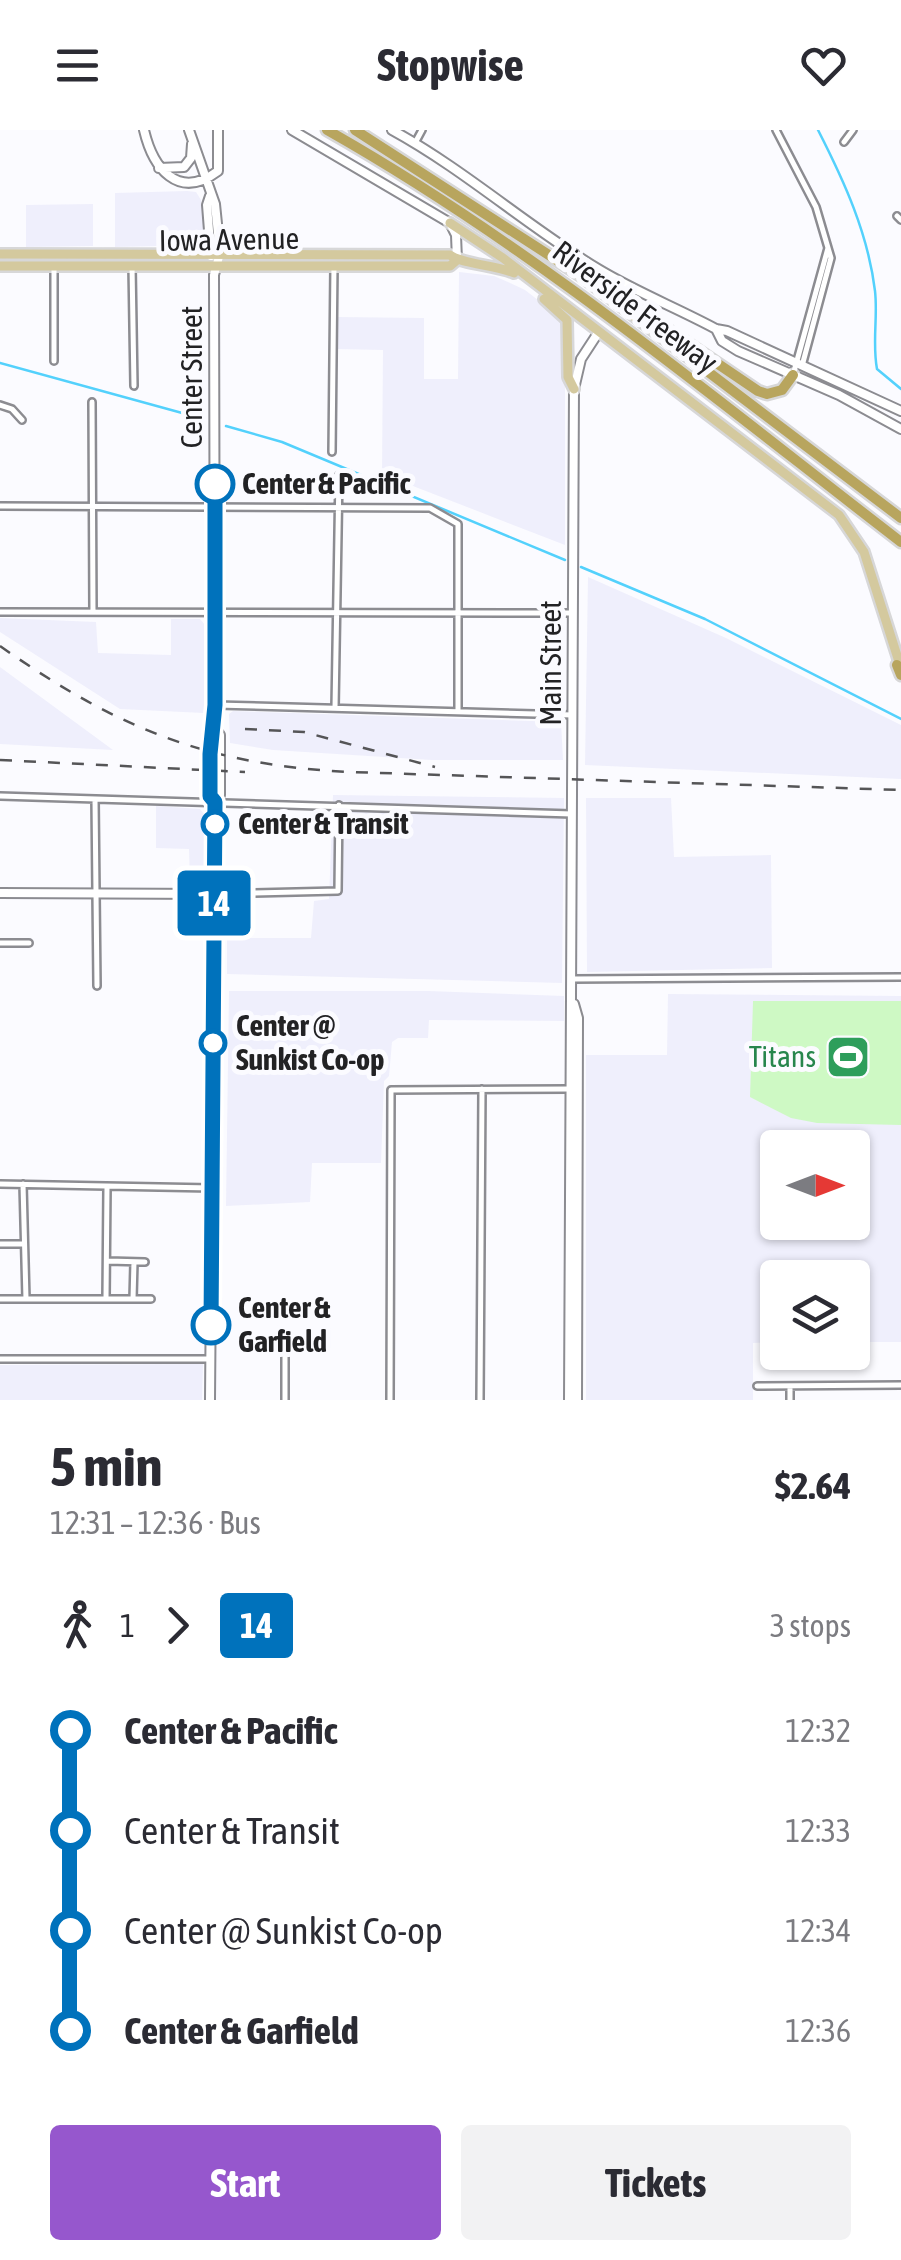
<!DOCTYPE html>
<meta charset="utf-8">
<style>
:root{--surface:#fff;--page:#f2f2f3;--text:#2b2b33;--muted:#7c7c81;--accent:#9657cd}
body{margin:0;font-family:"Asap Condensed",sans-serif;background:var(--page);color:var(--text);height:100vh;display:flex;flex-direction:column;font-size:38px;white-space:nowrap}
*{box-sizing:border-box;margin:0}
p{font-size:32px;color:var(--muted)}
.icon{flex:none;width:55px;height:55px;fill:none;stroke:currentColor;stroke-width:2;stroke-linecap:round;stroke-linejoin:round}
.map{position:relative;height:1270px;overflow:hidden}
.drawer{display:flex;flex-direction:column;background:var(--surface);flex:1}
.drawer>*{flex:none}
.badge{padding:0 20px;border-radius:8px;font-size:35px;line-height:65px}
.needle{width:65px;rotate:90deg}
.buttons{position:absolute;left:760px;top:1000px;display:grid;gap:20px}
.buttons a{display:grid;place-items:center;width:110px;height:110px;border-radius:10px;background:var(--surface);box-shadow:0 2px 8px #0004;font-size:50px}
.map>.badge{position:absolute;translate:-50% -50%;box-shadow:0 0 0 5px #fff}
.legs{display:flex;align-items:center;gap:15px;height:110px;padding:0 50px;font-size:32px}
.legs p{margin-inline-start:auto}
.summary{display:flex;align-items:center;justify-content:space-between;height:170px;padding:0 50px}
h1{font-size:55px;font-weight:700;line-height:75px}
.button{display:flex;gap:20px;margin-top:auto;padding:20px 50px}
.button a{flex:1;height:115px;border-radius:10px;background:var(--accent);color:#fff;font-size:40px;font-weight:700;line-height:115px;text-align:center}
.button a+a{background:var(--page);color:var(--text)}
ul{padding:0 50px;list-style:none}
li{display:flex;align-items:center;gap:35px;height:100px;font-size:38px}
li i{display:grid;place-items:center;width:15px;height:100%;margin:0 12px;background:currentColor}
li i::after{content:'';width:25px;height:25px;margin:-12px;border:8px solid;border-radius:50%;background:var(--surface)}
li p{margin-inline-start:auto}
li:first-child i{background:linear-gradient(#0000 50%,currentColor 0)}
li:last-child i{background:linear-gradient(currentColor 50%,#0000 0)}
header{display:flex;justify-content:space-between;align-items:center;height:130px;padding:0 50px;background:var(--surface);font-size:45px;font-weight:700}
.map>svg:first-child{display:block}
</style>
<header><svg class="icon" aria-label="menu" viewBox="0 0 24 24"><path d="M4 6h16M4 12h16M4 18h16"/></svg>Stopwise<svg class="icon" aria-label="heart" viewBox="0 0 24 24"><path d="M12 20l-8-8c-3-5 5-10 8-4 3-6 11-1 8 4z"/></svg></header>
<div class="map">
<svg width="901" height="1270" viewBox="0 0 901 1270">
<rect width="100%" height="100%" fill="#fbfbff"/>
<path fill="#efeffc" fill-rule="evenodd" d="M187,61l9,1 5,8 3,38 -3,7 -86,2v-54z
M93,74v42l-67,1v-42z
M459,142l35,4 14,6 17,8 40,31v224l-183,-71 1,-124 -46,-1v-32l87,1v61h34z
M588,447l138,61 175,87v54l-316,-14z
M0,488l96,4 2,31 73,2v-36h29l6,7 -2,87 -84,-4 -120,-77z
M0,537l113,83 -113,-6z
M233,581l328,11 2,38h-131l-159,-10 -43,-7 -1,-29z
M333,665l231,3 -2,185 -335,-9v-36h84l3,-37 15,-2z
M586,668h85l3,59 97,-2 1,113 -185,4z
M156,676l44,3 4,5v65l-4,5h-10l-1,-35 -33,-1z
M229,861h199l136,5v25l-135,-1 -1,18h-30l-6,4 -3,34 -5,5 -3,82h-69l-2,39 -84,4z
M668,864l233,2v346h-48l-1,-64h-74l-1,64 -24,1v57h-167v-345h81zM778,1018h74v74h-74z
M203,1234l-1,36h-202v-35z"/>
<path fill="#cef9c4" d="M753,871h148v124l-84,-2 -26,-5 -41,-21z"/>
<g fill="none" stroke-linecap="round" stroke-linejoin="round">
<path stroke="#53d1fc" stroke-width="2.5" d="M818,0c26,51 50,103 57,161 3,26 -3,52 2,78l24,20
M0,233l204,56
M226,296l56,16 283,118
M581,437l124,52 196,100"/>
<defs>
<path id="street" d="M776,0l40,77 15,51 -29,108
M844,12l9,-12
M415,13l7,-13
M897,86l4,4
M54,136v95
M132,136l2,120
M793,245l35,-127
M92,272l1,210
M0,275l12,4 10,11
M332,322l2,-187
M0,376l430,2 28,16v187
M0,482l573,1
M216,575l357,10
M335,578l4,-233
M0,666l572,18
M95,669l2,187
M214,764l124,-3 1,-86
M0,813h29
M573,849l328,-2
M0,1054l212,4
M23,1054l3,115
M0,1114h22
M108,1131l37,1
M0,1169h151
M106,1169l1,-112
M133,1169l1,-37
M0,1229h211
M757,1256l144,-1
M790,1256v14
M285,1270v-55h37
M390,1270l1,-310 179,-1
M480,1270l2,-311"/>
<path id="secondary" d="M144,0c9,38 34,71 74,41v-41
M189,0l26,74 5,49 -6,22 1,430c0,25 -15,75 0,97
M292,0l158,93 6,12 1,25
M392,0c73,40 135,96 206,139 38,23 79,39 118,60l11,2 174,80
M159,38l25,-1 7,-9 1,-14
M210,66l-3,9 4,51
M716,199l6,12 16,10 101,44 62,34
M0,763l214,1
M574,874l4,14 -1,382
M210,1270l5,-598 5,-7v-60l-5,-7
M569,1270l5,-1011 7,-30 17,-26"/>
<path id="primary" d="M450,93l53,35 336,257 25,37 36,113
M0,124l450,1c11,9 46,10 64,18
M0,136h450l7,-6
M544,169l23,21 1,57 6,12"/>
<path id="highway" d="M327,0c205,116 387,268 574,412
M355,0l228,147 318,241
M625,171l133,90 9,3 15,-4 11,-15
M897,535l4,10"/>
</defs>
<use href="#street" stroke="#8c8c91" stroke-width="10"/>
<use href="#secondary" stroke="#8c8c91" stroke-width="12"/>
<use href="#primary" stroke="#d7d7d8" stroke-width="14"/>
<use href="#highway" stroke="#d7d7d8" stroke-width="15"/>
<use href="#street" stroke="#fff" stroke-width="5"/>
<use href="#secondary" stroke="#fff" stroke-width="8"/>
<use href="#primary" stroke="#d4c99e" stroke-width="9"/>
<use href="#highway" stroke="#b8a55e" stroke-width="10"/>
<path stroke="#555557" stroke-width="2.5" stroke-dasharray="12 12" stroke-linecap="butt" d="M0,516c117,82 206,119 350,126l551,18
M245,599l59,3 131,35
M0,630l245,12"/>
</g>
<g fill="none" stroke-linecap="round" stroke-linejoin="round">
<defs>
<path id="line-1" d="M211,1195l4,-523 -5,-6v-42l5,-49v-221"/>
</defs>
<use href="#line-1" stroke="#fff" stroke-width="22"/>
<use href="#line-1" stroke="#0072bc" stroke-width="15"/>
</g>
<defs>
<symbol id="stadium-square" viewBox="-11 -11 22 22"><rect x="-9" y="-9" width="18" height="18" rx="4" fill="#2e9e5b" stroke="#fbfbff"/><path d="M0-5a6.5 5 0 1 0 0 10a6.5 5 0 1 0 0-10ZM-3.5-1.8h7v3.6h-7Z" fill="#fff"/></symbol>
</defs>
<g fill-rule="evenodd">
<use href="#stadium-square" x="823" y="902" width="50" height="50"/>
</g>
<g fill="#fff" stroke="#0072bc" stroke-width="5">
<circle cx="215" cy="354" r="18"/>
<circle cx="215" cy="694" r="12"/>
<circle cx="213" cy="913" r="12"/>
<circle cx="211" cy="1195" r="18"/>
</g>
<g text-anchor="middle" stroke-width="10" stroke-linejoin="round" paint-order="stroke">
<g font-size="30" fill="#222224" stroke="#fbfbff">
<text transform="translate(229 110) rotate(-1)" y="10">Iowa Avenue</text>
<text transform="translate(635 177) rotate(37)" y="10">Riverside Freeway</text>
<text transform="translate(192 247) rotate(-90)" y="10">Center Street</text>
<text transform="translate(551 533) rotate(-90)" y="10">Main Street</text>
</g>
<g font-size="30" font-weight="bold" fill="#222224" stroke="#fbfbff" text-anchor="start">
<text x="242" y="364">Center &amp; Pacific</text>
<text x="238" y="704">Center &amp; Transit</text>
<text x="236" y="906">Center @<tspan x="236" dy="34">Sunkist Co-op</tspan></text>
<text x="238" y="1188">Center &amp;<tspan x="238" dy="34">Garfield</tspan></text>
</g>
<g font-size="30" fill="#27864d" stroke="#fbfbff" text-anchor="end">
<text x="816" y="937">Titans</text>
</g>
</g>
</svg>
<div class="buttons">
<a><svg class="needle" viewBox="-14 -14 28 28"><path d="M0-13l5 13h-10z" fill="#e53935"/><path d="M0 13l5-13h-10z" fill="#7c7c81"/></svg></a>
<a><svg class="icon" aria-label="layers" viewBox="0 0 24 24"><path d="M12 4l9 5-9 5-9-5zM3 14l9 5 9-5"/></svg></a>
</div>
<b class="badge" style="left:214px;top:773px;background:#0072bc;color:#fff">14</b>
</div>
<section class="drawer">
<div class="summary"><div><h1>5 min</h1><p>12:31 – 12:36 · Bus</p></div><b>$2.64</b></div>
<div class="legs"><svg class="icon" aria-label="walk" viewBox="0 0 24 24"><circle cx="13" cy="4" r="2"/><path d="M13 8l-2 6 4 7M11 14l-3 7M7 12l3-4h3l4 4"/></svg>1<svg class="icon" aria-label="forward" viewBox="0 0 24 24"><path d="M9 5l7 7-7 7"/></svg><b class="badge" style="background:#0072bc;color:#fff">14</b><p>3 stops</p></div>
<ul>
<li><i style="color:#0072bc"></i><b>Center &amp; Pacific</b><p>12:32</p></li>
<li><i style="color:#0072bc"></i><span>Center &amp; Transit</span><p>12:33</p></li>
<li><i style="color:#0072bc"></i><span>Center @ Sunkist Co-op</span><p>12:34</p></li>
<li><i style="color:#0072bc"></i><b>Center &amp; Garfield</b><p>12:36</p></li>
</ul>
<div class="button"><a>Start</a><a>Tickets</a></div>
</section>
